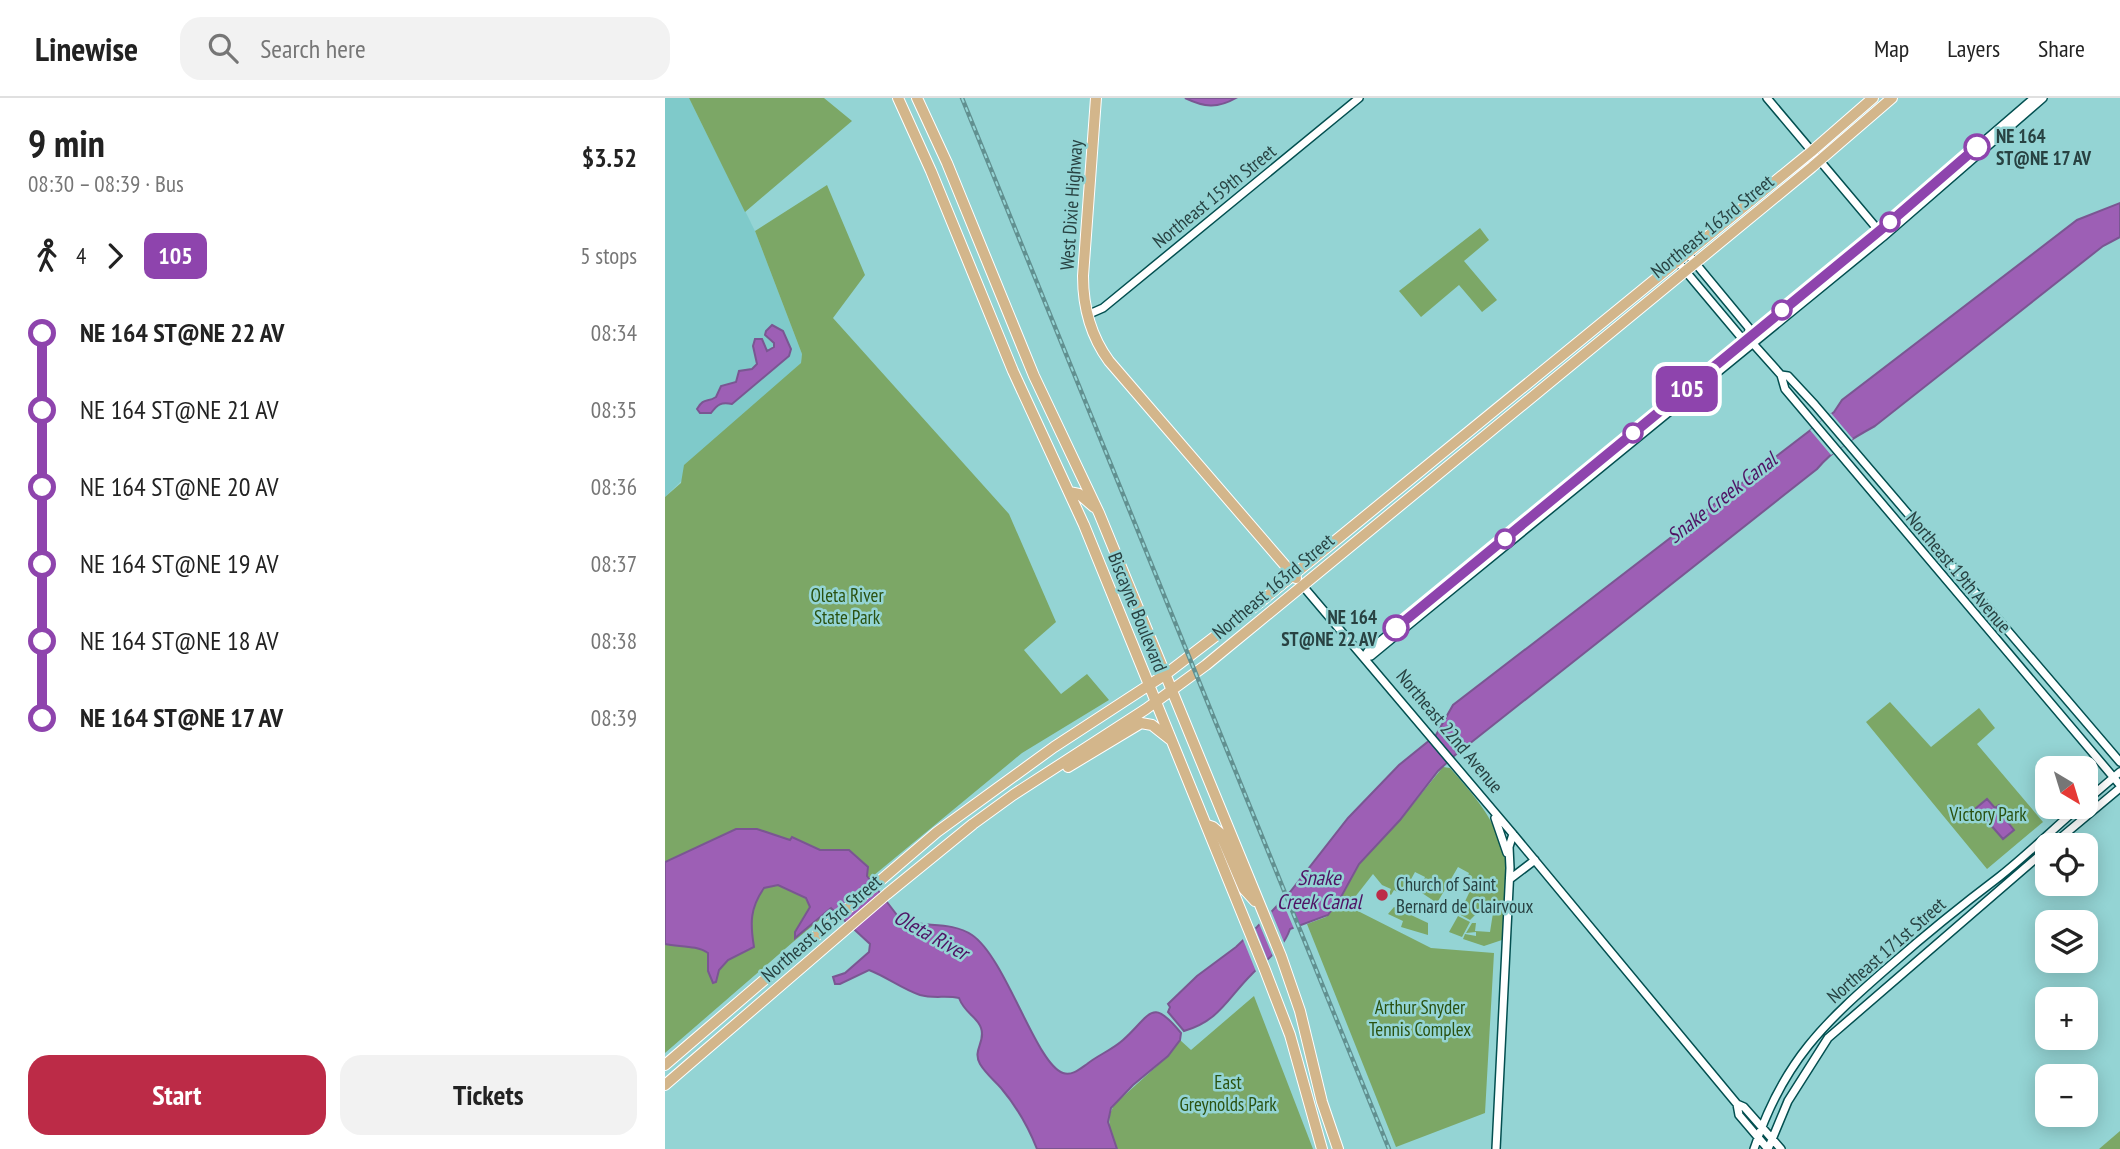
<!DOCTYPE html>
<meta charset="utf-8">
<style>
:root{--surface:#fff;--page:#f2f2f2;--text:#222;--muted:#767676;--line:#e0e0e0;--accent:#bc2b47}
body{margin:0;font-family:"PT Sans Narrow",sans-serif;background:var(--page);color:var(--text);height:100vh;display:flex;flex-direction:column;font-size:26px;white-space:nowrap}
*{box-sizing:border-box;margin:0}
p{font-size:23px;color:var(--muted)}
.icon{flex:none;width:38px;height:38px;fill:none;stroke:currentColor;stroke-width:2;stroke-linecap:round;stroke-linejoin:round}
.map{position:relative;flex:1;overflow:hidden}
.drawer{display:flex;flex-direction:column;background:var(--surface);width:665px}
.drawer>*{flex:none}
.badge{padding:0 14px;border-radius:10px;font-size:24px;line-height:46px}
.needle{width:46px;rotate:142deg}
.buttons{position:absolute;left:1370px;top:658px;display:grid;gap:14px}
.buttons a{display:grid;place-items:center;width:63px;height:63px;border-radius:14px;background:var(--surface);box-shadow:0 4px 18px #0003;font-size:35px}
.map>.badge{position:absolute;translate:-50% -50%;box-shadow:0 0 0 4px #fff}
.legs{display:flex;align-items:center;gap:10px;height:77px;padding:0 28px;font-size:23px}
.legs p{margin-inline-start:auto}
.summary{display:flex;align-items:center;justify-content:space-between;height:119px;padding:0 28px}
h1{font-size:38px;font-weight:600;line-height:52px}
.primary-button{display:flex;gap:14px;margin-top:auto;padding:14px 28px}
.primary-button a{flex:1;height:80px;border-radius:21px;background:var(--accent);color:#fff;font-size:28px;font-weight:600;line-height:80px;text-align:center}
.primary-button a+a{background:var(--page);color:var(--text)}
ul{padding:0 28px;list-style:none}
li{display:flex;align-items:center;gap:24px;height:77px;font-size:26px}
li i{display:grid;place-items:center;width:10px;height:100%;margin:0 9px;background:currentColor}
li i::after{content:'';width:18px;height:18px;margin:-9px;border:5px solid;border-radius:50%;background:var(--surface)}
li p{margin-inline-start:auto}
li:first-child i{background:linear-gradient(#0000 50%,currentColor 0)}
li:last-child i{background:linear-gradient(currentColor 50%,#0000 0)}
header{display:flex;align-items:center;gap:42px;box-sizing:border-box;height:98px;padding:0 35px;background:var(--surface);border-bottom:2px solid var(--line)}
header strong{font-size:33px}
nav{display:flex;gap:38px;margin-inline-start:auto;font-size:24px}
.search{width:490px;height:63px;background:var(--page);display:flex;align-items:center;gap:18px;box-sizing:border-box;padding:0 24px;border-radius:21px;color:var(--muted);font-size:26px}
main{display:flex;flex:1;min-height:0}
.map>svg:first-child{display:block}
</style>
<header>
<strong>Linewise</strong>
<div class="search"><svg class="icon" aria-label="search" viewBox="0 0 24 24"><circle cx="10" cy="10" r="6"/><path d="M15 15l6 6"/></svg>Search here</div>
<nav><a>Map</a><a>Layers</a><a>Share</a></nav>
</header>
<main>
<section class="drawer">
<div class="summary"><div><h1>9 min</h1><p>08:30 – 08:39 · Bus</p></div><b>$3.52</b></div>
<div class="legs"><svg class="icon" aria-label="walk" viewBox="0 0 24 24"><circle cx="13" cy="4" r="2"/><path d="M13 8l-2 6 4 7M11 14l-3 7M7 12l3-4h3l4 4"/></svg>4<svg class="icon" aria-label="forward" viewBox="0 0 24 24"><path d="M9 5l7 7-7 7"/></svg><b class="badge" style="background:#8e44ad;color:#fff">105</b><p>5 stops</p></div>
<ul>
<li><i style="color:#8e44ad"></i><b>NE 164 ST@NE 22 AV</b><p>08:34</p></li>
<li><i style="color:#8e44ad"></i><span>NE 164 ST@NE 21 AV</span><p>08:35</p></li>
<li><i style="color:#8e44ad"></i><span>NE 164 ST@NE 20 AV</span><p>08:36</p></li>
<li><i style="color:#8e44ad"></i><span>NE 164 ST@NE 19 AV</span><p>08:37</p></li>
<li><i style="color:#8e44ad"></i><span>NE 164 ST@NE 18 AV</span><p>08:38</p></li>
<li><i style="color:#8e44ad"></i><b>NE 164 ST@NE 17 AV</b><p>08:39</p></li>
</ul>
<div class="primary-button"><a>Start</a><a>Tickets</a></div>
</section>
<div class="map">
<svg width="1455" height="1051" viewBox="0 0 1455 1051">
<rect width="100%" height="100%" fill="#94d4d4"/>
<path fill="#7fcaca" d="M0,0h24l66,133 47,123 -1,9 -136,134z"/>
<path fill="#7ca766" d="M24,0h135l28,23 -107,91z
M162,87l38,90 -32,43 176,196 47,108 -32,28 37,44 26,-20 22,26 -87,53 -229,189 -128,111v-556l16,-14 3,-18 117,-102 1,-9 -47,-123z
M815,130l9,12 -25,21 33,39 -15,12 -23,-27 -38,32 -22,-26z
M1225,604l41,45 48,-39 16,20 -18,16 66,78 -56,47 -121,-147z
M778,669l7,1c23,26 46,52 54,86 7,26 0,60 -2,86l-18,6 -21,-7 2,-5 11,2v-4l-10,1 6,-10h4l-1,8 15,1 3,-19 -7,-1v-3h-9l-1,5 -6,6 -11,-6 10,-21 -7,-4 7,-16 -11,-6 -21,36 -18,-12 6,-14 -10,-5 -6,11 -3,-1 -6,11 -6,-3 -3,5 -2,-1 2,-5 -9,-4 -9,-11 -25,32 83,42 63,5 -9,160 -89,34 -89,-223 19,-7 13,-15 20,-38 41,-44z
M729,809l34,16v12l-27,-8 2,-6 -15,-7z
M793,818l12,6 -8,15 -13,-5z
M589,898l59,153h-196c-7,-16 -13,-33 0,-47l51,-46 12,-16 11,10z
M1455,1033v18h-21z"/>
<path fill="#9d5fb5" stroke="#7a5692" stroke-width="2" d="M520,0h51c-19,11 -32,9 -51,0z
M1455,105v34l-17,9 -228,180c-22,12 -42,24 -58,43l-363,287 -16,15 -38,49 -41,44 -18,33 -13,18 -38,14c-7,21 -25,31 -39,46 -24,24 -32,46 -67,56l-16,-19 2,-5 -2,-3 29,-28 39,-29 21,-20 33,-35 58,-74 51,-53 37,-30 17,-30 381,-293 8,-12 235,-180z
M107,227l11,6 8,18 -2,7 -57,48c-11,-2 -14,0 -21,9h-11l-3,-4c7,-12 10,-6 19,-12l5,-11 15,-4 3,-11 13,-2 5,-5 -4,-18 2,-7h7l5,12 7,-4v-4l-9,-8 1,-4z
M1322,701l8,9 4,-3 10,11 -3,4 8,10 -11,9 -27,-31z
M71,731h21l33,11 2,-3 28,13h29l19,17 -1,9 33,43c21,10 50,1 72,16 34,23 64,129 91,138 9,3 17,-4 24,-9 11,-9 25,-14 36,-24 28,-25 28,-44 58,-7l-1,7 -12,16 -35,29 -22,23 -3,14 9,27h-80c-9,-23 -20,-42 -36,-61 -7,-8 -15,-14 -21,-24 -8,-14 6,-22 1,-36 -4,-12 -16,-14 -22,-30 -13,-3 -25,1 -39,-3 -18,-6 -33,-18 -51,-25l-29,14h-5l-2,-7 12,-4 24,-21 1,-8 -39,-36 -36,30v-6l15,-25 -4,-9 -28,-13 -14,3c-14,20 -14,35 -10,59l-26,13 -9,10 -3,12 -3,1 -5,-12v-18c-11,-8 -30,-6 -43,-9v-82z"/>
<path fill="#94d4d4" d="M1166,315l22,26 -22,16 -21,-25z
M621,793l15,38 -6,2 -15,-35z
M605,810l16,39 -12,12 -16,-38z
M589,827l15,38 -12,11 -15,-37z"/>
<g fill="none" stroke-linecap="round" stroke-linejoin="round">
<defs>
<path id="minor" d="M1102,0l112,133
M1022,155l62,75 -1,10
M1012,163l63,75 8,2 33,37 7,1 27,29 305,357
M422,217l16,-7 256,-210
M1116,277l4,14 335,396
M637,487l211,249 224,270 7,3 37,42
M699,559l7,-1 51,-42 461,-377 160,-139
M699,559l4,-6 521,-428 145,-125
M1421,703l34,-29
M830,720l12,35
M1387,747l68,-57
M845,781l25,-19
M1072,1006l2,11 29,34
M831,1051l14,-281 -1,-21 4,-13
M1089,1051c29,-88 70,-126 138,-185 34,-30 70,-59 107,-87 28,-22 53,-47 80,-70
M1103,1051l20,-48 40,-63 219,-189"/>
<path id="major" d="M233,0l33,73 82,200 71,154 181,445 25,65 32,114
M252,0l30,65 87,213 65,137 182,443 19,55 22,91 16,47
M431,0l-13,178c0,31 7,59 26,85l187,217
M404,394l10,2 15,13
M403,669l73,-44 11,2 19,15
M542,727l6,2 7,6 24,56 11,12
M0,967l272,-233 117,-85 112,-73 93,-71 552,-451 62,-54
M0,987l222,-191 86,-70 40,-29 133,-86 60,-44 606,-498 80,-69"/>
</defs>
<use href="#minor" stroke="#034f50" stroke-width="10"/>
<use href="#major" stroke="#fff" stroke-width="12"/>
<use href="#minor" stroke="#fff" stroke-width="7"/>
<use href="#major" stroke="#d3b68b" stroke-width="10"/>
<defs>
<path id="rail" d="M297,0l427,1051"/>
</defs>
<use href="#rail" stroke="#619090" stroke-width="4.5"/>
<use href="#rail" stroke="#94d4d4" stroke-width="2" stroke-dasharray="5" stroke-linecap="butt"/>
</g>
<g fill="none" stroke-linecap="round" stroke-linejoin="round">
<defs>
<path id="line-1" d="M731,530l493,-405 88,-76"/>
</defs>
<use href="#line-1" stroke="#fff" stroke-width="16"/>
<use href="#line-1" stroke="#8e44ad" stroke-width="10"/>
</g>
<g fill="#fff" stroke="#8e44ad" stroke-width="3.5">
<circle cx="1312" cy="49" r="12"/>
<circle cx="1225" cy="124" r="9"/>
<circle cx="1117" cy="212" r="9"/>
<circle cx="968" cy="335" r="9"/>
<circle cx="840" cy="441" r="9"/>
<circle cx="731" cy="530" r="12"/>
</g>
<circle fill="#bc2b47" stroke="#94d4d4" stroke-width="2.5" cx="717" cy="797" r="7"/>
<g text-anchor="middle" stroke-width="5" stroke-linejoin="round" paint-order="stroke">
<g font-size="19" font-weight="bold" fill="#284242" stroke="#94d4d4" text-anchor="start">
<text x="1331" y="45">NE 164<tspan x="1331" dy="22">ST@NE 17 AV</tspan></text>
<text x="712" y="526" text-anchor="end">NE 164<tspan x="712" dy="22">ST@NE 22 AV</tspan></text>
</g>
<g font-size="19" fill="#284242" stroke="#94d4d4">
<text transform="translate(549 98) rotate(-39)" y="7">Northeast 159th Street</text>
<text transform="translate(406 107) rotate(-86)" y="7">West Dixie Highway</text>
<text transform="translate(1047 128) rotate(-39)" y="7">Northeast 163rd Street</text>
<text transform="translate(1294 474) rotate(50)" y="7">Northeast 19th Avenue</text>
<text transform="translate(608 488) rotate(-40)" y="7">Northeast 163rd Street</text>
<text transform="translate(473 514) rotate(68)" y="7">Biscayne Boulevard</text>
<text transform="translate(785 633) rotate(50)" y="7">Northeast 22nd Avenue</text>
<text transform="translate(156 830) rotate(-41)" y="7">Northeast 163rd Street</text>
<text transform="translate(1221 852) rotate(-41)" y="7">Northeast 171st Street</text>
</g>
<g font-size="19" fill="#2a5110" stroke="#94d4d4">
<text x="182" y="504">Oleta River<tspan x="182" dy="22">State Park</tspan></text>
<text x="1323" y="723">Victory Park</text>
<text x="755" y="916">Arthur Snyder<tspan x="755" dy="22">Tennis Complex</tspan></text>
<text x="563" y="991">East<tspan x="563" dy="22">Greynolds Park</tspan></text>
</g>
<g font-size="19" fill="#284242" stroke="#94d4d4" text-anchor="start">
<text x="731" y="793">Church of Saint<tspan x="731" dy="22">Bernard de Clairvoux</tspan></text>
</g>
<g font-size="21" font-style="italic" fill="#4f1364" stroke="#94d4d4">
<text transform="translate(1057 400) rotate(-38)" y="7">Snake Creek Canal</text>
<text x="654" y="787">Snake<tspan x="654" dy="24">Creek Canal</tspan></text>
<text transform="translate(266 837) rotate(29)" y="7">Oleta River</text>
</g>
</g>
</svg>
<div class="buttons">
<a><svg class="needle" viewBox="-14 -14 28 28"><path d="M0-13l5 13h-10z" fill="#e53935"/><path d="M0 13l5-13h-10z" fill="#767676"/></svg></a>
<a><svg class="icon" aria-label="locate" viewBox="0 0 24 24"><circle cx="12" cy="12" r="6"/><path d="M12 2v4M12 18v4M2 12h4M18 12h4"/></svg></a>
<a><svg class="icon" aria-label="layers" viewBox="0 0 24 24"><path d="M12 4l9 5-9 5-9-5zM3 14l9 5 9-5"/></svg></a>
<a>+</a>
<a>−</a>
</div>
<b class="badge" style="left:1022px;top:291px;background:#8e44ad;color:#fff">105</b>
</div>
</main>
